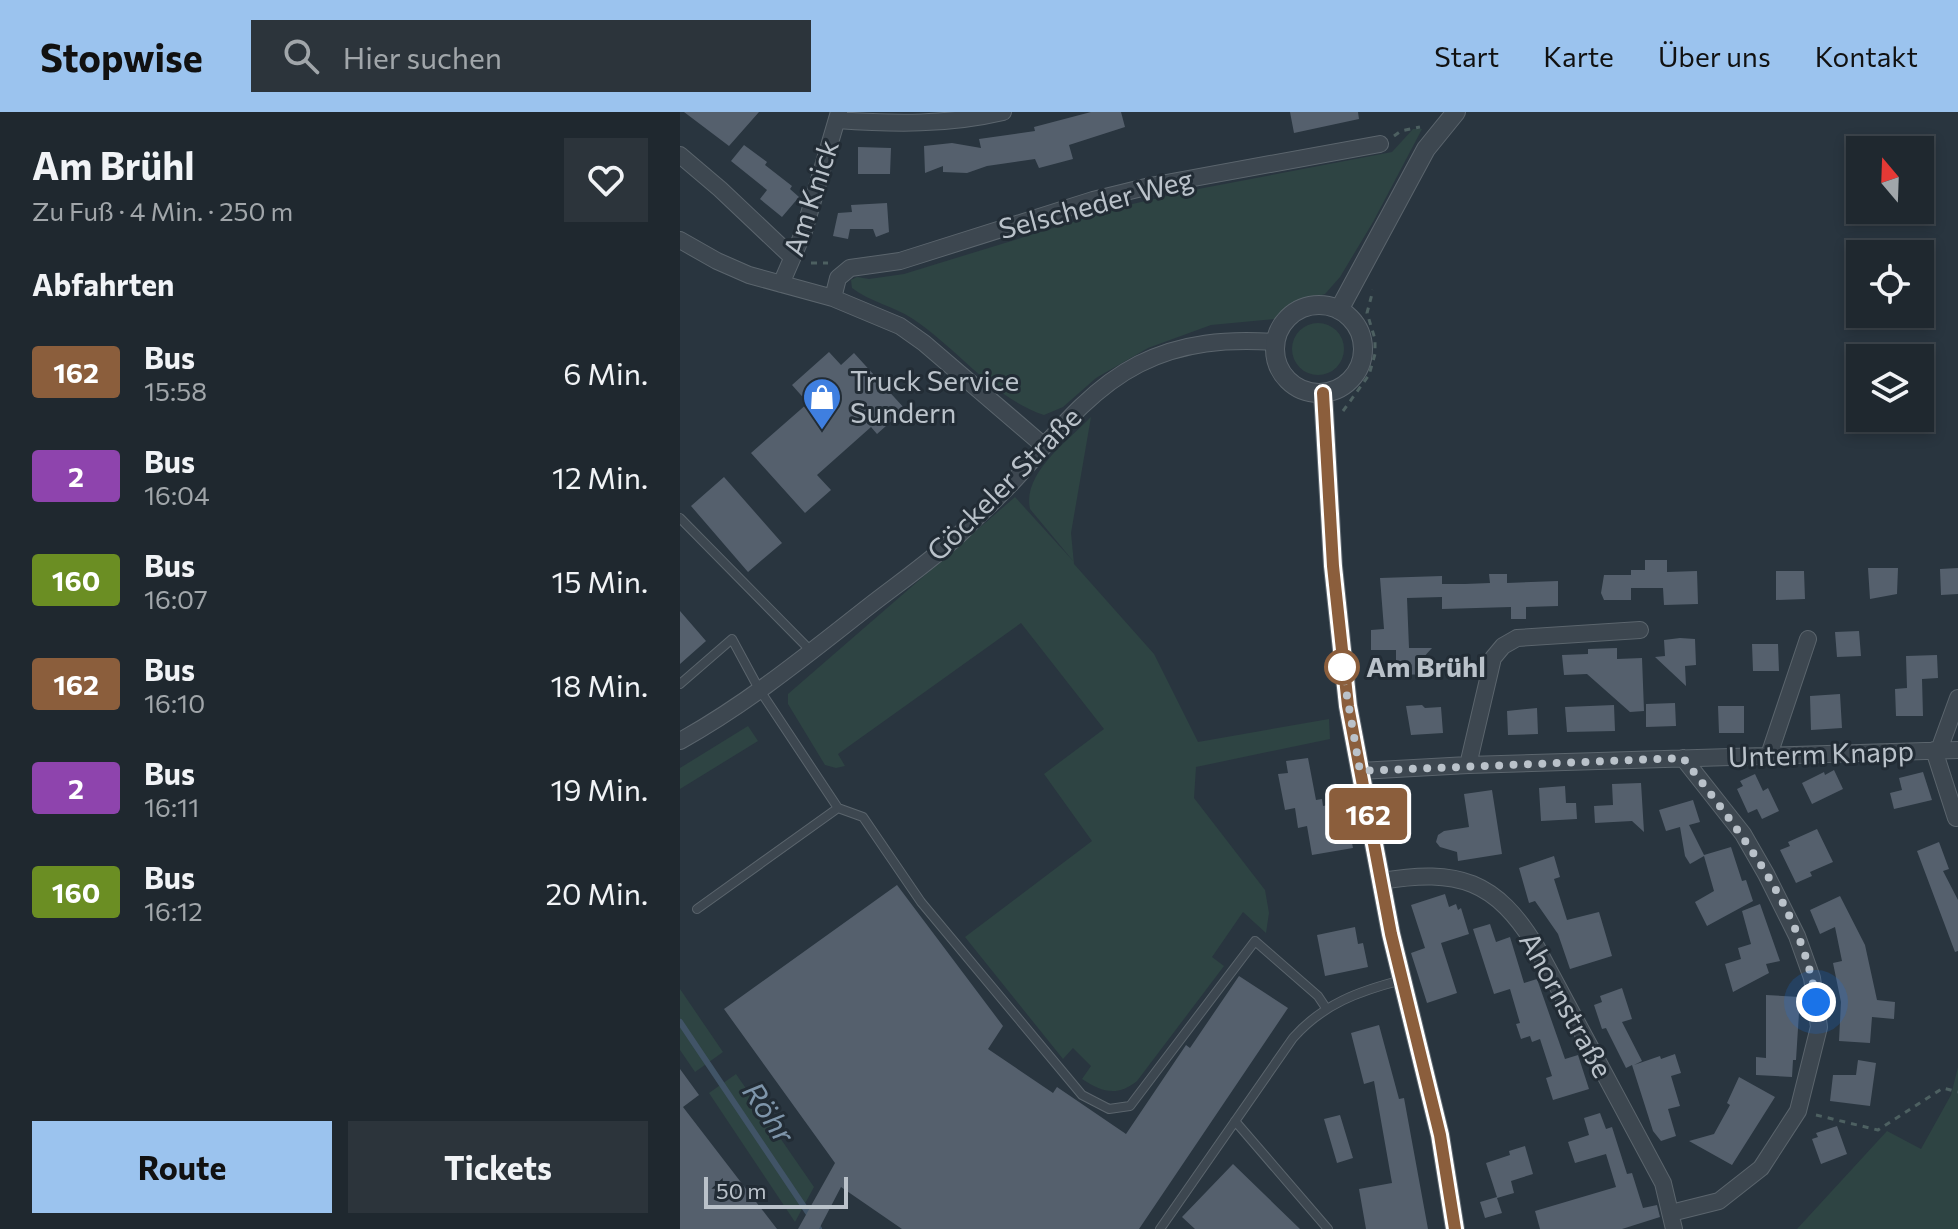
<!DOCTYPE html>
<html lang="de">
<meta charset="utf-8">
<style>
:root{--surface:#1f282f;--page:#2c343b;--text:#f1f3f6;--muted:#a1a6aa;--line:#3c444b;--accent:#9bc3ee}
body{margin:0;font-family:Commissioner,sans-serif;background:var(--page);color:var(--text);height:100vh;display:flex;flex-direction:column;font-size:30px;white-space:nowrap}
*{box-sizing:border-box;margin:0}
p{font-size:26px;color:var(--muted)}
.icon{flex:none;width:44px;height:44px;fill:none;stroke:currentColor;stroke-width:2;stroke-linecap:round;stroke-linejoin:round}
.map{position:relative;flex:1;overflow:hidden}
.side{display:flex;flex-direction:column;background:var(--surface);width:680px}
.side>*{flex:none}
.badge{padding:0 16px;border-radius:6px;font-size:28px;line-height:52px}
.needle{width:52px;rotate:341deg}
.tools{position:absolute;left:1166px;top:24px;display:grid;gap:16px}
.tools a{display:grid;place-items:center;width:88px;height:88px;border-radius:0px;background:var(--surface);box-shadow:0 4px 12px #0003,0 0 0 2px var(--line);font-size:40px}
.scale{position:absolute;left:24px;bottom:20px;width:144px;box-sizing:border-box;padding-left:8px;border:4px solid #bac2ca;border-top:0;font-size:22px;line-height:28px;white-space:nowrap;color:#bac2ca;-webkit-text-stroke:6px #222c35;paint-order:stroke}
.you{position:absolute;width:40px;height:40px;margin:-20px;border:6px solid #fff;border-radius:50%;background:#1a73e8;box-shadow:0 0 0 12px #1a73e833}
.map>.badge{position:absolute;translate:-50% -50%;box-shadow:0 0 0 4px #fff}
h2{padding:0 32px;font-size:30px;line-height:72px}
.round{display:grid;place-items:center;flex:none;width:84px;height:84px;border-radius:0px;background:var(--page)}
.headline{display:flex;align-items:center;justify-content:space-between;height:136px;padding:0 32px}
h1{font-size:38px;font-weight:700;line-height:60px}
.primary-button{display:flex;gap:16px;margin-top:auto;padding:16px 32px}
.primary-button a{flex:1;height:92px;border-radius:0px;background:var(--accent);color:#111;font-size:32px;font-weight:700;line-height:92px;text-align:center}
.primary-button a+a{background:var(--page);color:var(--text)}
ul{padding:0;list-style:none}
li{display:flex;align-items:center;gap:24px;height:104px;padding:0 32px}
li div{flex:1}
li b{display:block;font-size:30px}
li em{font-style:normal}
li .badge{min-width:88px;font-weight:700;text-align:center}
header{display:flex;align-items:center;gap:48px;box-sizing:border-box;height:112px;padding:0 40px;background:var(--accent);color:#111}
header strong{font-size:38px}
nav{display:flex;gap:44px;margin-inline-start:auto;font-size:28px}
.search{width:560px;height:72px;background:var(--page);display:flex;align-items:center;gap:20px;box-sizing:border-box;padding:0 28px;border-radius:0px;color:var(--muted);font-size:30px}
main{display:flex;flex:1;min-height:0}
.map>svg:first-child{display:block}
</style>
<header>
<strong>Stopwise</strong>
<div class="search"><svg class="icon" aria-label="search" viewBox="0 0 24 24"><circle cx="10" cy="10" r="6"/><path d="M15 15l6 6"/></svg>Hier suchen</div>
<nav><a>Start</a><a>Karte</a><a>Über uns</a><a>Kontakt</a></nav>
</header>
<main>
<section class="side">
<div class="headline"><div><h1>Am Brühl</h1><p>Zu Fuß · 4 Min. · 250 m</p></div><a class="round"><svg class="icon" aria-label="heart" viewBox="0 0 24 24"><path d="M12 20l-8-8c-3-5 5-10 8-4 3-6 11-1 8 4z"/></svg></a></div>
<h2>Abfahrten</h2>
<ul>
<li><span class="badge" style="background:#8b5e3c;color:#fff">162</span><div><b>Bus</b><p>15:58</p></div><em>6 Min.</em></li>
<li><span class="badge" style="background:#8e44ad;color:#fff">2</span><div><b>Bus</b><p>16:04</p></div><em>12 Min.</em></li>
<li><span class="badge" style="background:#6b8e23;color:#fff">160</span><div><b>Bus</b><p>16:07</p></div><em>15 Min.</em></li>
<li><span class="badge" style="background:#8b5e3c;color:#fff">162</span><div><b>Bus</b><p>16:10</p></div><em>18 Min.</em></li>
<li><span class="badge" style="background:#8e44ad;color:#fff">2</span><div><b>Bus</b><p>16:11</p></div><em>19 Min.</em></li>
<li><span class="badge" style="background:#6b8e23;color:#fff">160</span><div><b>Bus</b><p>16:12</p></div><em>20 Min.</em></li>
</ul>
<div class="primary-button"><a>Route</a><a>Tickets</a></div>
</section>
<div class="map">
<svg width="1278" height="1117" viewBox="0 0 1278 1117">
<rect width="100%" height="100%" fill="#29353f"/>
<path fill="#2e4443" d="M733,17h9l-49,93 -33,55 -15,17 -30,10 -21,15 -63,6 -63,23 -52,30 -33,29 -19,8c-51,-17 -86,-66 -131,-96 -19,-13 -43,-17 -61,-31l-1,-8 6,-3 12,2 35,-5 224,-69 65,-15 199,-38z
M612 237a26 26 0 1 1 52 0a26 26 0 1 1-52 0Z
M411,305l-20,116 3,31 80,90 44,88 131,-23 1,20 -134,28 -2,31 71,92 4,23 -3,20 -23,-21 -31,45 12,9 -87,115c-20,16 -35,11 -55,-2l9,-13 -18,-18 -10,11 -98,-122 127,-96 -48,-67 60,-45 -83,-106 -183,131 7,12 -9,2 -11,-3 -37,-61v-10l227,-197 59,65 -44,-53c-8,-36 39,-69 61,-92z
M68,614l10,15 -78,48v-21z
M0,877l43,63 -28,20 -15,-22z
M1278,955v162h-161l90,-98 34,18 30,-54z
M56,962l78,113 -19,35 -86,-129z"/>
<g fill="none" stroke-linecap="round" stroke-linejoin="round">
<path stroke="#415467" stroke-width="6" d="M0,910l139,207"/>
</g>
<path fill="#55606d" d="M4,0h75l-30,34z
M411,0h30l4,15 -56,18 4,14 -34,9 -4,-9 -48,7 -20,7 -24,-1v-6l-18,7 -1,-27 28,-3 29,5 -2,-9 56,-8 -1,-4z
M610,0h68l1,7 -65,14z
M64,33l23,17 -2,3 27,21 -2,3 9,8 -17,20 -22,-18 7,-9 -36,-29z
M178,35l33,1 -1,26h-32z
M207,91l2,29 -13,5 -3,-8h-23l-2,10 -15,-3 5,-23 14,-1 -1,-7z
M149,240l12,13 13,-12 51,56 -28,25 -6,-7 -54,48 14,15 -26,23 -54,-60 57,-50 -16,-18z
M44,365l58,66 -34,29 -57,-66z
M965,448h22v12l30,-1 1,33 -34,1 -1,-17h-32v12h-27l-3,-7 3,-18h27v-5h14z
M1188,456h30l-1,26 -27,5z
M1278,456v26l-17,1 -1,-26z
M1096,459h28l1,28 -29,1z
M809,462h18v9l51,-2v25l-32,1v12h-15v-12l-69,2v-12l-35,1 2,50h23l-11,12 13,14 -38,1v-25h-25v-20l13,-1 -4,-51 62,-2v8h23l25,-1z
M0,499l26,30 -26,23z
M1179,519l2,25 -24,1 -2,-25z
M1000,526l15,1 1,26 -11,1 1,20 -31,-29 10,-1 -1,-16z
M1072,532h26l1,27h-26z
M937,536v11l25,-1 2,53 -14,1 -43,-38 -23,1 -2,-20 26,-1v-5z
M1257,543l1,23 -16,1 1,37h-27l-1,-27 12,-1 -1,-32z
M1160,582l2,34 -31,2 -1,-34z
M995,591l1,23 -30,1v-23z
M742,593l3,3 16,-1 2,26 -32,2 -5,-29z
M934,593l1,26 -48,1 -2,-25z
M1038,594h26v27h-25z
M857,596l1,26 -30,1 -1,-24z
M628,646l8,42 6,-1 1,7 21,-4 9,46 -41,7 -5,-29 -9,2 -3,-20 -10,2 -7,-36 10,-1 -2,-12z
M1154,658l9,19 -31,15 -10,-21 22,-11 1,3z
M1243,660l9,28 -38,9 -4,-16 12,-3 -3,-12z
M1075,662l8,17 5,-3 11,23 -17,8 -5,-10 -9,4 -11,-24 6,-3 -3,-5z
M961,671l3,49 -12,-11 -37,2 -1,-17 19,-1 -1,-21z
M885,674l1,17h10l1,16 -36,2 -2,-33z
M812,678l10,64 -44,7 -1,-9 -17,-5 -4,-5 2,-7 6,-4 25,-4 -5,-33z
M1013,688l7,22 -11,3 15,30 27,-8 11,34 4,-1 7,21 -46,25 -12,-24 19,-11 -10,-35 -14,8 -5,-8 -5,-29 -14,4 -7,-21z
M1137,717l16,33 -23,10 2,4 -16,7 -16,-33 10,-4 -2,-4z
M1259,730l10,27 -6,2 15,29v51l-3,1 -38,-101z
M874,744l6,21 -6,2 13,41 32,-8 13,44 -42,13 -12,-35 -23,-33 -6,2 -10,-35z
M217,773l106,141 -15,23 65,44 4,-6 69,47 60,-89 4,3 49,-72 49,32 -149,221h-237l-61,-42 -22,42h-21l37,-66 -111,-154z
M765,782l4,13 7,-3 2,6 3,-2 8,26 -28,9 16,50 -30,10 -16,-50 14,-5 -14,-43z
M1160,784l25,49 12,55 18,2 -1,17 -22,-2 -2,26 -31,-2 2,-39 -8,-39 9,-2 -7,-34 -15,7 -10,-24z
M1080,792l20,57 -14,3 3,9 -36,19 -8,-28 16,-5 -3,-11 13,-4 -9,-33z
M810,812l6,18 14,-5 14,46 13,-4 28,80 13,-4 11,34 -36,11 -7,-22 6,-2 -12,-37 -8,3 -2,-6 -9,3 -5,-15 4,-1 -10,-34 -16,5 -21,-65z
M675,815l3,17 5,-1 5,24 -43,9 -8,-41z
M942,876l10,31 -10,3 20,39 -8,4 26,-9 1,3 14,-5 6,19 -10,3 9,30 -12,3 8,27 -15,5 -8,-10 -21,-66 -6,3 -20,-40 -4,1 -8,-24 8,-3 -2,-6z
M1086,883l34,2 -4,63h-3l-1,17 -36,-2v-18l10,1z
M699,913l20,74 5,-1 24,131h-62l-7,-40 33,-6 -18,-102 -10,3 -13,-51z
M1178,948l18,3 -6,43 -40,-5 3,-26h23z
M0,957l19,26 -16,12 94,122h-97z
M1059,965l36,20 -43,68 -43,-24 25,-7 16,-29 -3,-2z
M920,1001l6,16 6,-2 15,47 5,-1 11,35 14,-3 3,12 -38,12h-82l-5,-18 81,-24 -10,-33 -31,9 -7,-21 21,-7 -5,-17z
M660,1003l13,43 -16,5 -13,-44z
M1157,1014l10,28 -26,10 -9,-25 6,-2 -2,-4z
M845,1034l8,28 -22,7 3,12 -17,5 5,15 -17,5 -5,-16 17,-5 -11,-34 24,-8 -1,-4z
M553,1052l67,65h-105l-13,-12z"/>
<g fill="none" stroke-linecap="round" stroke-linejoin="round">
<defs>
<path id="service" d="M0,406l131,133
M0,572l52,-45 27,50 79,119 -141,101
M158,696l25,9 58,85 161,193 27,14 21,-3 125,-165 63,55 8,12
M555,1009l93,108
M480,1117l133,-191c30,-34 66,-47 109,-58"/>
<path id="minor" d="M157,8c57,4 111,5 166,-8
M0,43l40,34 72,68
M0,128l37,21 32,14 84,23 67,28 24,17 120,103
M101,172l23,-53 35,-119
M153,186l5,-20 12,-10 50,-7 193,-61 57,-14 230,-42
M0,629c67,-37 128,-87 188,-134 32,-25 66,-48 95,-76 19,-19 39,-37 56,-56 36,-41 71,-86 120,-111 44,-22 88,-25 136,-22
M1254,638l22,68
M1259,638l19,-52
M1089,643l39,-116
M788,653l25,-107 10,-12 14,-8 123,-8
M680,659l108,-6 490,-15
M701,769c77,-13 115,-1 156,67l126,235 11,46
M991,1101l48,-12 42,-33 37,-57 21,-84 -7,-49 -15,-42 -31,-62 -23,-40 -60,-76"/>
<path id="tertiary" d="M595 237a44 44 0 1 1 88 0a44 44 0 1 1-88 0Z
M659,198l87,-161 30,-37
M643,281l10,173 15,140 43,228 49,201 15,94"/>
</defs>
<use href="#service" stroke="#5b656d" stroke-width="10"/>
<use href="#minor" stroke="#5b656d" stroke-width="18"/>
<use href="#tertiary" stroke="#5b656d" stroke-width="20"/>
<path stroke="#4d6061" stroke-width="3" stroke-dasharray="6 6" stroke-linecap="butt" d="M714,24l7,-5 19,-4
M131,151h17
M663,299l26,-36 6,-21v-15l-8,-26 6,-23
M1136,1003l62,15 65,-42 15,4"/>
<use href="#service" stroke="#3d4750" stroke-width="8"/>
<use href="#minor" stroke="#3d4750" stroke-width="16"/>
<use href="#tertiary" stroke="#3d4750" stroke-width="18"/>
</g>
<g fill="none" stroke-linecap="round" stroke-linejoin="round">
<defs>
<path id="line" d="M643,281l10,173 15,140 43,228 49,201 15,94"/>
</defs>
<use href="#line" stroke="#fff" stroke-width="18"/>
<use href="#line" stroke="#8b5e3c" stroke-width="12"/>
<path stroke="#bac2ca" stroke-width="8" stroke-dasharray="0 14.4" d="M662,555l18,104 323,-13c55,71 121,153 133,244"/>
</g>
<defs>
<symbol id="shop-pin" viewBox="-11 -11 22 30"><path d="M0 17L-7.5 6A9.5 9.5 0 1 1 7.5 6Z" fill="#3f7fe0" stroke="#222c35"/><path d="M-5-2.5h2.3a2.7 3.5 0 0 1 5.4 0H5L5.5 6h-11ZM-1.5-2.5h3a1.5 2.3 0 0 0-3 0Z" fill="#fff"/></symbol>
</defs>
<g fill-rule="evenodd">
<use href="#shop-pin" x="120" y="263" width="44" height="60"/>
</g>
<circle fill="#fff" stroke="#8b5e3c" stroke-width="4" cx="662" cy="555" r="16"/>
<g text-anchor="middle" stroke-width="6" stroke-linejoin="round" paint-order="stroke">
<g font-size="28" fill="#bac2ca" stroke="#222c35">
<text transform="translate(131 86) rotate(-72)" y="10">Am Knick</text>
<text transform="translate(416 92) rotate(-15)" y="10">Selscheder Weg</text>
<text transform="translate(324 372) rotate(-45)" y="10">Göckeler Straße</text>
<text transform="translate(1141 642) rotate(-2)" y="10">Unterm Knapp</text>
<text transform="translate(886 893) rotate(61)" y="10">Ahornstraße</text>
</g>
<g font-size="28" fill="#bac2ca" stroke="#222c35" text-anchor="start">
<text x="170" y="279">Truck Service<tspan x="170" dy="32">Sundern</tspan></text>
</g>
<g font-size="28" font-weight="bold" fill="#bac2ca" stroke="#222c35" text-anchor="start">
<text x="686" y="565">Am Brühl</text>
</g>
<g font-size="30" font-style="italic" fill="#7e95aa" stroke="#222c35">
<text transform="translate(88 1001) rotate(56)" y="10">Röhr</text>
</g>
</g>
</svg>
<div class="tools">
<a><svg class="needle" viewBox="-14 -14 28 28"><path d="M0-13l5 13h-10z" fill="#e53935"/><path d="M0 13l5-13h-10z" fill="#a1a6aa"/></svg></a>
<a><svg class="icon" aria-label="locate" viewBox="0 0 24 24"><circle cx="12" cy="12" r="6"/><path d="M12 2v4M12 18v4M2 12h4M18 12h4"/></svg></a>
<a><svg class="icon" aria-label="layers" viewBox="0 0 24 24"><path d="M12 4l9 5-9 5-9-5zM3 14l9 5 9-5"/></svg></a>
</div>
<div class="scale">50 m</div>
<div class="you" style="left:1136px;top:890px"></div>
<b class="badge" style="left:688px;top:702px;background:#8b5e3c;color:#fff">162</b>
</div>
</main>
